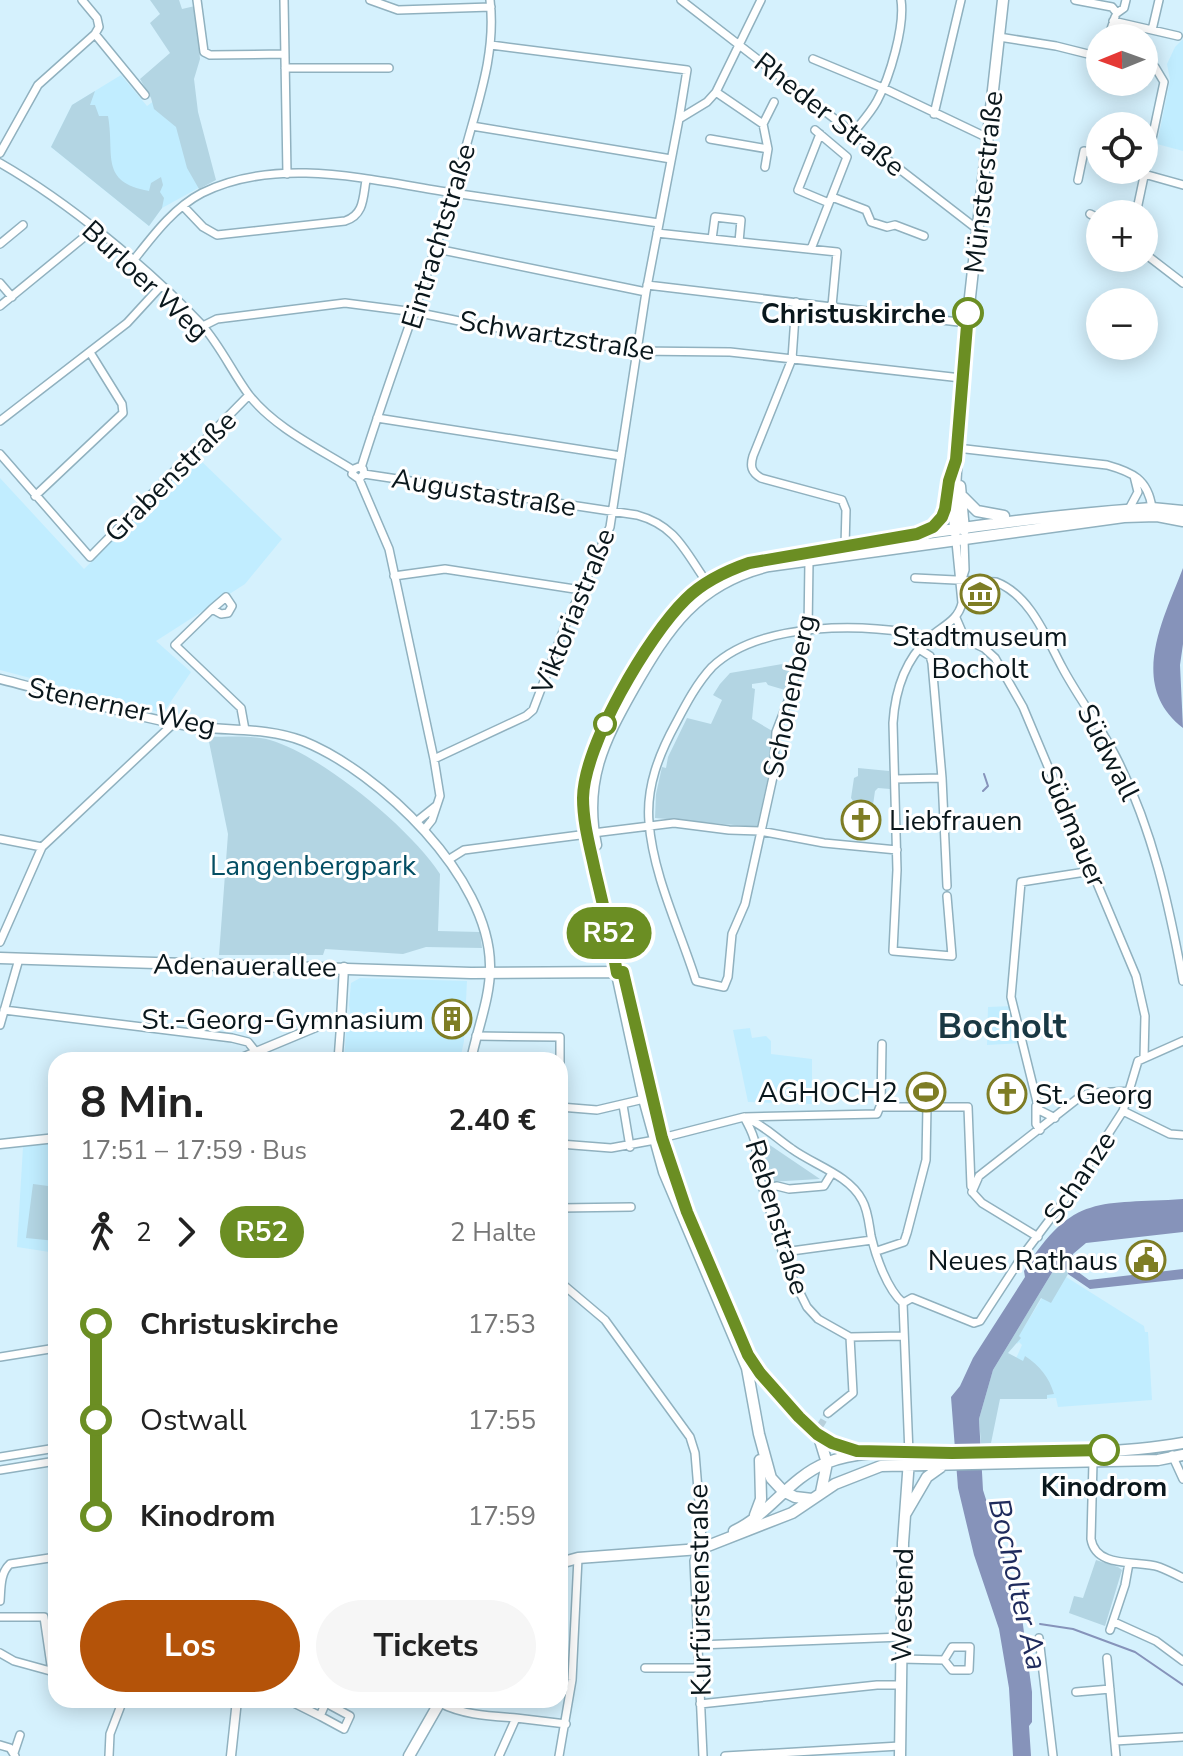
<!DOCTYPE html>
<html lang="de">
<meta charset="utf-8">
<style>
:root{--surface:#fff;--page:#f6f6f6;--text:#222;--muted:#767676;--accent:#b45309}
body{margin:0;font-family:"Nunito Sans",sans-serif;background:var(--page);color:var(--text);height:100vh;display:flex;flex-direction:column;font-size:30px;white-space:nowrap}
*{box-sizing:border-box;margin:0}
p{font-size:26px;color:var(--muted)}
.icon{flex:none;width:44px;height:44px;fill:none;stroke:currentColor;stroke-width:2;stroke-linecap:round;stroke-linejoin:round}
.map{position:relative;flex:1;overflow:hidden}
.details{position:absolute;left:48px;top:1052px;width:520px;height:656px;display:flex;flex-direction:column;background:var(--surface);border-radius:24px;box-shadow:0 4px 20px #0003}
.details>*{flex:none}
.badge{padding:0 16px;border-radius:26px;font-size:28px;line-height:52px}
.needle{width:52px;rotate:269deg}
.controls{position:absolute;left:1086px;top:24px;display:grid;gap:16px}
.controls a{display:grid;place-items:center;width:72px;height:72px;border-radius:50%;background:var(--surface);box-shadow:0 4px 20px #0003;font-size:40px}
.map>.badge{position:absolute;translate:-50% -50%;box-shadow:0 0 0 4px #fff}
.legs{display:flex;align-items:center;gap:12px;height:88px;padding:0 32px;font-size:26px}
.legs p{margin-inline-start:auto}
.head{display:flex;align-items:center;justify-content:space-between;height:136px;padding:0 32px}
h1{font-size:44px;font-weight:700;line-height:60px}
.cta{display:flex;gap:16px;margin-top:auto;padding:16px 32px}
.cta a{flex:1;height:92px;border-radius:48px;background:var(--accent);color:#fff;font-size:32px;font-weight:700;line-height:92px;text-align:center}
.cta a+a{background:var(--page);color:var(--text)}
ul{padding:0 32px;list-style:none}
li{display:flex;align-items:center;gap:28px;height:96px;font-size:30px}
li i{display:grid;place-items:center;width:12px;height:100%;margin:0 10px;background:currentColor}
li i::after{content:'';width:20px;height:20px;margin:-10px;border:6px solid;border-radius:50%;background:var(--surface)}
li p{margin-inline-start:auto}
li:first-child i{background:linear-gradient(#0000 50%,currentColor 0)}
li:last-child i{background:linear-gradient(currentColor 50%,#0000 0)}
.map>svg:first-child{display:block}
</style>
<div class="map">
<svg width="1183" height="1756" viewBox="0 0 1183 1756">
<rect width="100%" height="100%" fill="#d5f1fd"/>
<path fill="#c1edff" d="M1183,39v112l-26,-7 13,-64 -3,-16 8,-17z
M121,75l26,31 38,-28 28,102 -51,28 -13,18 -98,-79 21,-42z
M197,457l85,82 -37,45 -89,57 35,31 -28,41 -163,-43v-192l84,91z
M360,978l107,3 -3,60 -4,19h-116l2,-28 6,-8 -3,-19 2,-22z
M1013,1006l10,37 -36,2 1,-38z
M750,1028l2,10 14,-2 5,5v13l41,5v45l-64,-2 -15,-72z
M56,1143v110l-39,-6 6,-100z
M1063,1275l81,51 1,6h3l4,68 -94,7 -2,-9 -58,1 24,-54 -3,-3 -2,2 -1,-4 26,-42z"/>
<path fill="#b3d5e3" d="M150,0h29l3,9 13,-3 5,53 -6,20 4,33 18,68 -17,9 -12,-21 -11,-41 -22,-18 -3,-11 -11,-19 30,-26 -20,-30 10,-9z
M95,91l-5,14h5l4,11h9c7,39 -9,66 41,75l2,-8 10,-6 2,8 -3,7 4,6 -2,10 -13,18 -98,-79 21,-42z
M788,663l4,1 -7,26 -17,-5 -2,-3 -14,2v4l3,1 -3,30 22,13 -3,16 1,11 -15,68 -102,-9 1,-24 6,-27 4,1 2,-11 19,-39 24,6 11,-24 -9,-5 7,-11 10,-11z
M208,737c20,0 43,-2 62,3 52,15 141,89 170,134l-2,57 42,1 2,16 -56,-1 -23,7 -78,-5 -2,6h-104l9,-121z
M858,768l31,3 1,18 -12,-1 -3,3 -2,14 -20,-4 -2,-3 3,-20 4,-2z
M755,1135l65,44 -52,3z
M33,1184l23,3v54l-30,-3z
M1059,1268l9,2v4l-17,29 -10,-5 -22,38 2,2 -13,15 15,8 2,-5c15,10 24,21 29,38l-7,1v4h-47l-9,44 -10,1 -2,-25 14,-49 60,-99z
M1096,1560l22,7 4,3 -17,56 -36,-13 5,-17 9,2z"/>
<path fill="#8693ba" d="M1183,568v76l-3,21 3,63c-56,-43 -19,-110 0,-160z
M1183,1199v33l-97,11 -13,11 1,15 15,11 94,-11v10l-93,10 -22,-15v-4l-9,-2 -6,3 -60,99 -14,49 4,71 38,120 11,82v30l-3,4 2,30h-18l-4,-68 -10,-59 -25,-74 -16,-67 -7,-91 9,-11 13,-28 52,-81 -1,-6c49,-79 76,-66 159,-72z"/>
<g fill="none" stroke-linecap="round" stroke-linejoin="round">
<path stroke="#8693ba" stroke-width="2" d="M983,791l5,-5 -4,-12
M1040,1624l33,5 62,23 48,33"/>
<path stroke="#b7d0db" stroke-width="7" stroke-dasharray="7 3.5" stroke-linecap="butt" d="M820,1426l8,-13"/>
<defs>
<path id="minor" d="M82,0l15,18 2,9 -4,7 50,61
M197,0l7,52 6,3 75,-1
M284,0l3,174
M370,0l28,10 93,-3
M681,0l296,229
M1075,0l37,7 5,6 7,-5 2,-8
M1113,21l65,15
M1152,30l7,-30
M999,37l57,9 44,11
M1108,38l7,-21
M491,45l196,25 -8,49
M813,59l70,29 105,50
M285,68h104
M716,92l47,32
M934,114l27,-114
M472,126l199,33
M854,132c8,-10 17,-20 23,-31 13,-24 28,-75 24,-101
M820,134l-22,56 31,13
M710,139l58,10
M0,153l38,-68 57,-51
M0,163c68,39 147,104 201,161 19,21 31,48 48,71 26,33 69,53 104,75
M765,167l3,-18 -5,-25 11,-22
M1144,174l39,11
M1078,180l6,-29 16,3
M832,197l34,13 5,12 16,5 8,-2 29,11
M184,207l19,20 14,8 128,-14c19,-6 18,-23 21,-41
M1090,214l10,5
M1136,214l28,-132 -9,-15 -11,-1
M657,233l55,6
M739,242l2,-22 -26,-3 -3,22c42,4 83,9 125,13l-5,54
M0,244l23,-19
M437,249l209,43
M811,249l36,-92 -32,-27
M1144,253l39,30
M133,261c19,-24 40,-53 69,-68 79,-39 175,-11 258,1 66,9 132,19 199,29
M0,283l12,14
M647,285l320,38
M796,302l-4,57 -39,97c-3,10 -2,16 8,22l81,22 4,10 -1,36
M0,306l94,-77
M203,326l14,-7 128,-16 70,9 59,12 162,27 94,1 231,26
M377,418l244,38
M0,421l127,-98 34,-37
M957,448l150,17c25,7 41,14 45,43
M0,454l90,103 159,-162
M361,468c34,-109 77,-214 106,-325 13,-47 29,-93 23,-143
M364,474l273,41c40,11 48,37 71,69
M359,479l5,-5 -1,-5 -4,-2 -5,2 -2,5 7,5 30,70 45,210 6,37 -8,24 -8,10
M35,496l88,-83 -1,-9 -31,-50
M1129,509l9,-17 -4,-16
M809,561l-1,69 -20,71 -12,31 -3,45 -28,127 -13,30 -4,43 -4,10 -28,-6c-16,-51 -43,-105 -47,-159 -3,-35 10,-68 27,-99 10,-19 21,-40 36,-56 48,-46 157,-45 218,-30
M394,576l51,-7 136,21
M915,578l81,4c34,13 50,55 66,85 17,32 40,61 56,94 35,70 51,144 65,220
M962,579l3,-9 -1,-30
M212,609l14,-12 6,9 -4,7 -7,1 -9,-5 -37,36 66,63 4,22
M956,618l9,21 19,9 11,10 28,49 113,269 9,40 -1,42
M919,649l11,7 2,7 10,115 5,108
M434,759l92,-43 7,-6 32,-84 45,-99 36,-235 33,-173 28,-17 9,-10 45,-92
M895,779l47,-1
M416,822l20,-16
M593,833l81,-10 55,7 31,1 64,12 73,7
M0,839l42,8
M448,860l16,-10 116,-15
M947,896l5,60 -59,-5 4,-81 -4,-147c2,-32 11,-62 36,-85 13,-12 29,-17 33,-35l-6,-61
M0,942l42,-95 132,-124
M4,1010l228,28 16,4 8,10
M0,1025l19,-66
M476,1036l84,1v57
M338,1060l3,-40
M623,1105l7,42
M1036,1106v18l4,6
M560,1107l37,3 47,-11
M881,1107h87l3,79
M1123,1111l47,23 13,1
M744,1117c8,14 15,29 11,45l32,105 20,40 11,12 32,18 54,-1
M746,1118c18,7 30,20 46,31 22,16 57,26 70,51 6,10 7,24 9,36 5,21 16,53 32,67
M1055,1118l-16,-8 -28,-113 10,-115 71,-11
M662,1138l82,-21 133,-3 4,-10 1,-60
M560,1144l51,4 44,-8
M763,1189l14,-3 12,3 35,-3 8,-13
M972,1192l7,-16 102,-80 12,-3 38,-2
M972,1192l10,11 56,34
M560,1208l71,-1
M877,1251l27,-9 3,-9 19,-73 1,-54
M784,1252l88,-12
M560,1282l45,38 85,117 5,16 7,86 -8,22 9,195
M903,1303l9,-5 62,25 6,-2 43,-66 49,-65 51,-79 15,-50 45,-20
M903,1303l6,151
M0,1357l56,-9
M828,1413l25,-20 -3,-56
M1172,1455l11,24
M0,1457l56,-9
M1093,1462l-2,77c5,30 46,21 68,28 8,3 16,7 24,11
M0,1470l56,-9
M0,1601c1,-13 0,-28 10,-37l46,-7
M0,1617h44l8,55
M1114,1622l42,19 27,20
M1110,1630l15,-45 4,-22
M1039,1638l14,118
M698,1645l204,-8
M0,1653l14,8 40,11
M1107,1658l9,98
M901,1659l43,1 8,-13h18l-1,23h-17l-8,-10
M645,1668h54
M1076,1692l34,-3
M288,1700l32,16 7,-16
M440,1703c23,12 49,13 76,15
M700,1704l177,-19h24
M320,1716l24,13 6,-13 -24,-13
M1115,1741l68,-4
M0,1745l10,3 5,8
M14,1753l6,-18
M109,1756l1,-22 13,-34
M499,1756l17,-38 50,6
M559,1756l13,-76 6,-122
M725,1756l175,-10"/>
<path id="tertiary" d="M0,679c61,15 121,35 183,46 40,7 81,1 120,16 77,31 186,136 187,224 1,31 -13,65 -19,95
M237,1060l91,-38 13,-2 3,-53
M0,1144l56,-6
M231,1756l6,-56"/>
<path id="secondary" d="M960,486l4,44
M963,497l14,14 27,5
M928,529l16,-14 6,-38
M955,532l-1,-23 7,-131 42,-378
M596,845c-13,-63 7,-103 37,-156 35,-61 64,-106 136,-123l355,-49 33,-1 26,5
M0,958l471,15 151,-1
M635,1021l30,129 24,67
M747,1353c17,30 58,78 88,92 12,5 25,6 38,7
M819,1437l8,26 -6,29
M812,1499l-17,-2 -12,-6 -12,-13 -12,-44 -12,-66 -83,-196 -20,-73 -59,-273c-5,-50 13,-89 37,-132 22,-40 44,-84 83,-111 40,-27 93,-29 140,-37 102,-17 203,-31 307,-38l31,3
M906,1513l21,-36 14,-10
M755,1515l6,-16 -1,-39
M734,1531c35,-16 55,-53 92,-68 38,-15 80,-9 120,-10 75,0 165,3 237,-10
M560,1563l18,-5 122,-9 92,-36 43,-29 46,-18 277,-6 25,-5
M409,1756l32,-56
M900,1756l3,-213 6,-83"/>
</defs>
<use href="#minor" stroke="#90b1bf" stroke-width="10"/>
<use href="#tertiary" stroke="#90b1bf" stroke-width="11"/>
<use href="#secondary" stroke="#90b1bf" stroke-width="13"/>
<use href="#minor" stroke="#fff" stroke-width="7"/>
<use href="#tertiary" stroke="#fff" stroke-width="8"/>
<use href="#secondary" stroke="#fff" stroke-width="10"/>
</g>
<g fill="none" stroke-linecap="round" stroke-linejoin="round">
<defs>
<path id="line-1" d="M968,313l-12,147 -7,21 -4,28 -3,8 -9,10 -16,7 -168,29c-23,8 -45,18 -63,36 -38,37 -102,146 -103,199 0,25 7,49 12,73 8,33 16,67 22,102l6,-1 39,166 25,74 61,143 12,18 39,44 18,17 15,9 25,8 95,2 152,-3"/>
</defs>
<use href="#line-1" stroke="#fff" stroke-width="18"/>
<use href="#line-1" stroke="#6b8e23" stroke-width="12"/>
</g>
<defs>
<symbol id="museum-ring" viewBox="-11 -11 22 22"><circle r="9.5" fill="#fff" stroke="#7e7d25" stroke-width="1.5"/><path d="M0-6L6-3V-2H-6V-3ZM-5-1h2V3h-2ZM-1-1h2V3h-2ZM3-1h2V3H3ZM-6 4H6V6H-6Z" fill="#7e7d25"/></symbol>
<symbol id="church-ring" viewBox="-11 -11 22 22"><circle r="9.5" fill="#fff" stroke="#7e7d25" stroke-width="1.5"/><path d="M-1.2-6h2.4v3.5h3.3v2.4h-3.3V6h-2.4V-.1h-3.3v-2.4h3.3Z" fill="#7e7d25"/></symbol>
<symbol id="building-ring" viewBox="-11 -11 22 22"><circle r="9.5" fill="#fff" stroke="#7e7d25" stroke-width="1.5"/><path d="M-4-6H4V6H1V3H-1V6H-4ZM-2.5-4.3h1.7v1.8h-1.7ZM.8-4.3h1.7v1.8H.8ZM-2.5-1h1.7V.8h-1.7ZM.8-1h1.7V.8H.8Z" fill="#7e7d25"/></symbol>
<symbol id="stadium-ring" viewBox="-11 -11 22 22"><circle r="9.5" fill="#fff" stroke="#7e7d25" stroke-width="1.5"/><path d="M0-5a6.5 5 0 1 0 0 10a6.5 5 0 1 0 0-10ZM-3.5-1.8h7v3.6h-7Z" fill="#7e7d25"/></symbol>
<symbol id="civic-ring" viewBox="-11 -11 22 22"><circle r="9.5" fill="#fff" stroke="#7e7d25" stroke-width="1.5"/><path d="M-.6-6.5H3V-4.5H.6V-3L4-1V1h2V6H-6V1h2V-1L-.6-3ZM-1.2 2.5V6h2.4V2.5Z" fill="#7e7d25"/></symbol>
</defs>
<g fill-rule="evenodd">
<use href="#museum-ring" x="958" y="572" width="44" height="44"/>
<use href="#church-ring" x="839" y="798" width="44" height="44"/>
<use href="#building-ring" x="430" y="997" width="44" height="44"/>
<use href="#stadium-ring" x="904" y="1070" width="44" height="44"/>
<use href="#church-ring" x="985" y="1072" width="44" height="44"/>
<use href="#civic-ring" x="1124" y="1238" width="44" height="44"/>
</g>
<g fill="#fff" stroke="#6b8e23" stroke-width="4">
<circle cx="968" cy="313" r="14"/>
<circle cx="605" cy="724" r="10"/>
<circle cx="1104" cy="1450" r="14"/>
</g>
<g text-anchor="middle" stroke-width="6" stroke-linejoin="round" paint-order="stroke">
<g font-size="28" fill="#0a171c" stroke="#fff">
<text transform="translate(830 114) rotate(38)" y="10">Rheder Straße</text>
<text transform="translate(983 182) rotate(-84)" y="10">Münsterstraße</text>
<text transform="translate(438 236) rotate(-73)" y="10">Eintrachtstraße</text>
<text transform="translate(146 280) rotate(43)" y="10">Burloer Weg</text>
<text transform="translate(557 335) rotate(9)" y="10">Schwartzstraße</text>
<text transform="translate(170 476) rotate(-45)" y="10">Grabenstraße</text>
<text transform="translate(484 492) rotate(9)" y="10">Augustastraße</text>
<text transform="translate(573 611) rotate(-68)" y="10">Viktoriastraße</text>
<text transform="translate(789 696) rotate(-78)" y="10">Schonenberg</text>
<text transform="translate(122 706) rotate(12)" y="10">Stenerner Weg</text>
<text transform="translate(1109 752) rotate(63)" y="10">Südwall</text>
<text transform="translate(1074 826) rotate(67)" y="10">Südmauer</text>
<text transform="translate(245 965) rotate(1)" y="10">Adenauerallee</text>
<text transform="translate(1079 1177) rotate(-56)" y="10">Schanze</text>
<text transform="translate(778 1217) rotate(73)" y="10">Rebenstraße</text>
<text transform="translate(699 1590) rotate(-91)" y="10">Kurfürstenstraße</text>
<text transform="translate(902 1605) rotate(-89)" y="10">Westend</text>
</g>
<g font-size="28" font-weight="bold" fill="#0a171c" stroke="#fff" text-anchor="end">
<text x="946" y="323">Christuskirche</text>
<text x="1104" y="1496" text-anchor="middle">Kinodrom</text>
</g>
<g font-size="28" fill="#0a171c" stroke="#fff" text-anchor="end">
<text x="980" y="646" text-anchor="middle">Stadtmuseum<tspan x="980" dy="32">Bocholt</tspan></text>
<text x="889" y="830" text-anchor="start">Liebfrauen</text>
<text x="424" y="1029">St.-Georg-Gymnasium</text>
<text x="898" y="1102">AGHOCH2</text>
<text x="1035" y="1104" text-anchor="start">St. Georg</text>
<text x="1118" y="1270">Neues Rathaus</text>
</g>
<g font-size="28" fill="#044e63" stroke="#fff">
<text x="313" y="875">Langenbergpark</text>
</g>
<g font-size="30" font-style="italic" fill="#1f2b5d" stroke="#fff">
<text transform="translate(1018 1584) rotate(77)" y="10">Bocholter Aa</text>
</g>
<g font-size="36" font-weight="bold" fill="#193843" stroke="#fff">
<text x="1002" y="1038">Bocholt</text>
</g>
</g>
</svg>
<div class="controls">
<a><svg class="needle" viewBox="-14 -14 28 28"><path d="M0-13l5 13h-10z" fill="#e53935"/><path d="M0 13l5-13h-10z" fill="#767676"/></svg></a>
<a><svg class="icon" aria-label="locate" viewBox="0 0 24 24"><circle cx="12" cy="12" r="6"/><path d="M12 2v4M12 18v4M2 12h4M18 12h4"/></svg></a>
<a>+</a>
<a>−</a>
</div>
<b class="badge" style="left:609px;top:933px;background:#6b8e23;color:#fff">R52</b>
<section class="details">
<div class="head"><div><h1>8 Min.</h1><p>17:51 – 17:59 · Bus</p></div><b>2.40 €</b></div>
<div class="legs"><svg class="icon" aria-label="walk" viewBox="0 0 24 24"><circle cx="13" cy="4" r="2"/><path d="M13 8l-2 6 4 7M11 14l-3 7M7 12l3-4h3l4 4"/></svg>2<svg class="icon" aria-label="forward" viewBox="0 0 24 24"><path d="M9 5l7 7-7 7"/></svg><b class="badge" style="background:#6b8e23;color:#fff">R52</b><p>2 Halte</p></div>
<ul>
<li><i style="color:#6b8e23"></i><b>Christuskirche</b><p>17:53</p></li>
<li><i style="color:#6b8e23"></i><span>Ostwall</span><p>17:55</p></li>
<li><i style="color:#6b8e23"></i><b>Kinodrom</b><p>17:59</p></li>
</ul>
<div class="cta"><a>Los</a><a>Tickets</a></div>
</section>
</div>
